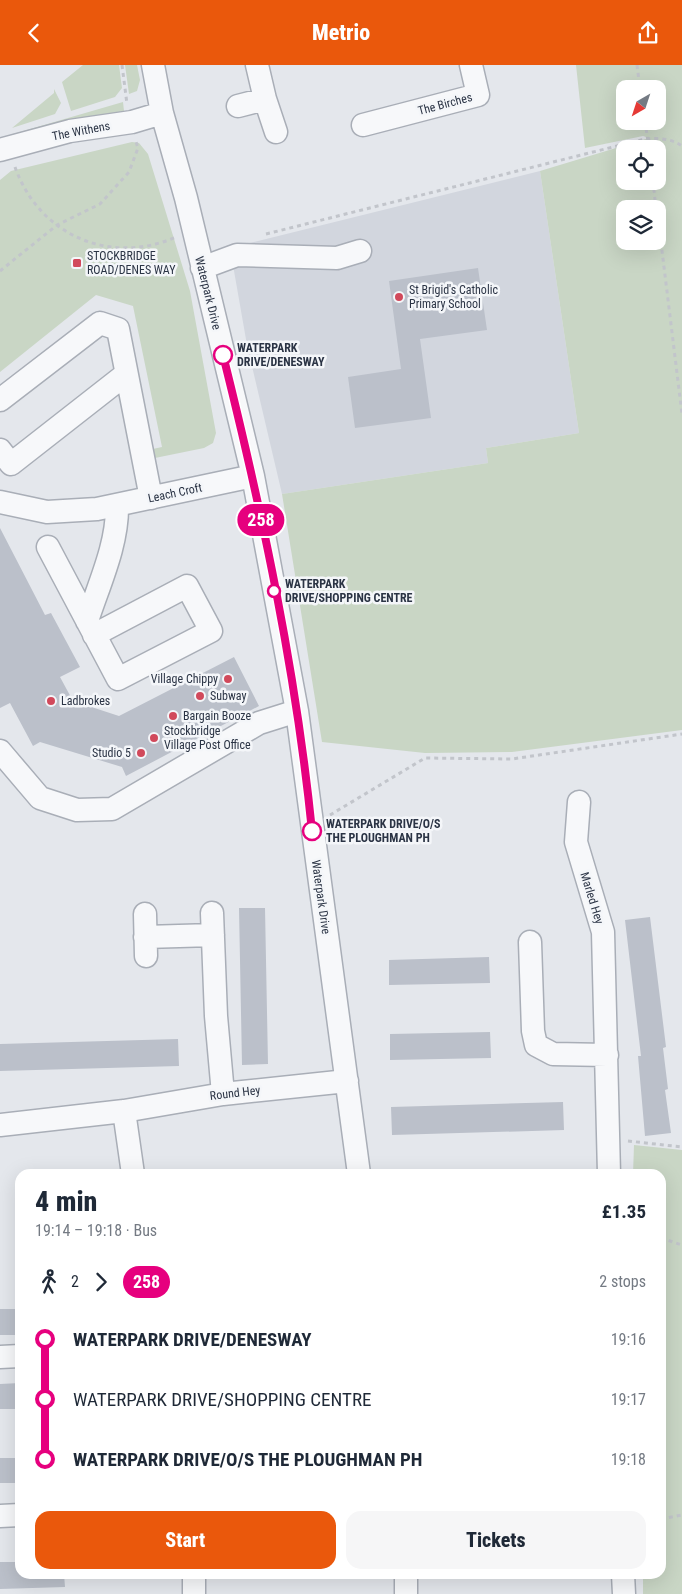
<!DOCTYPE html>
<meta charset="utf-8">
<style>
:root{--surface:#fff;--page:#f6f6f7;--text:#1f2937;--muted:#747a83;--accent:#ea580c}
body{margin:0;font-family:"Roboto Condensed",sans-serif;background:var(--page);color:var(--text);height:100vh;display:flex;flex-direction:column;font-size:19px;white-space:nowrap}
*{box-sizing:border-box;margin:0}
p{font-size:16px;color:var(--muted)}
.icon{flex:none;width:28px;height:28px;fill:none;stroke:currentColor;stroke-width:2;stroke-linecap:round;stroke-linejoin:round}
.map{position:relative;flex:1;overflow:hidden}
.panel{position:absolute;left:15px;top:1104px;width:651px;height:410px;display:flex;flex-direction:column;background:var(--surface);border-radius:15px;box-shadow:0 5px 20px #0002}
.panel>*{flex:none}
.badge{padding:0 10px;border-radius:16px;font-size:18px;line-height:32px}
.needle{width:32px;rotate:219deg}
.controls{position:absolute;left:616px;top:15px;display:grid;gap:10px}
.controls a{display:grid;place-items:center;width:50px;height:50px;border-radius:10px;background:var(--surface);box-shadow:0 5px 20px #0002;font-size:25px}
.map>.badge{position:absolute;translate:-50% -50%;box-shadow:0 0 0 2px #fff}
.legs{display:flex;align-items:center;gap:8px;height:55px;padding:0 20px;font-size:16px}
.legs p{margin-inline-start:auto}
.summary{display:flex;align-items:center;justify-content:space-between;height:85px;padding:0 20px}
h1{font-size:28px;font-weight:800;line-height:38px}
.button{display:flex;gap:10px;margin-top:auto;padding:10px 20px}
.button a{flex:1;height:58px;border-radius:15px;background:var(--accent);color:#fff;font-size:20px;font-weight:800;line-height:58px;text-align:center}
.button a+a{background:var(--page);color:var(--text)}
ul{padding:0 20px;list-style:none}
li{display:flex;align-items:center;gap:18px;height:60px;font-size:19px}
li i{display:grid;place-items:center;width:8px;height:100%;margin:0 6px;background:currentColor}
li i::after{content:'';width:12px;height:12px;margin:-6px;border:4px solid;border-radius:50%;background:var(--surface)}
li p{margin-inline-start:auto}
li:first-child i{background:linear-gradient(#0000 50%,currentColor 0)}
li:last-child i{background:linear-gradient(currentColor 50%,#0000 0)}
header{display:flex;justify-content:space-between;align-items:center;height:65px;padding:0 20px;background:var(--accent);color:#fff;font-size:22px;font-weight:800}
.map>svg:first-child{display:block}
</style>
<header><svg class="icon" aria-label="back" viewBox="0 0 24 24"><path d="M15 5l-7 7 7 7"/></svg>Metrio<svg class="icon" aria-label="share" viewBox="0 0 24 24"><path d="M12 15V3M7 8l5-5 5 5M5 13v7h14v-7"/></svg></header>
<div class="map">
<svg width="682" height="1529" viewBox="0 0 682 1529">
<rect width="100%" height="100%" fill="#e4e7ec"/>
<path fill="#d2d6de" d="M540,106l39,262 -93,15 2,15 -206,31 -35,-149 -17,-97z"/>
<path fill="#c9d6c5" fill-rule="evenodd" d="M83,0h36l3,23 -7,9 -44,14 -9,-29z
M125,0h12l3,15 -3,11 -8,3z
M576,0h106v665l-170,22 -87,1 -103,-11 -40,-248 206,-31 -2,-15 93,-15 -39,-262 109,-33 -6,-2 -58,12zM625,24h33v32h-33zM625,84h33v32h-33zM625,144h33v32h-33z
M54,24l7,14 -6,11 -43,14 42,-35z
M123,37l1,9 -113,26 2,-3z
M132,77l7,1 9,11 42,137 26,142 -3,10 -9,5 -54,11 -2,-9 14,-3 -29,-141 -37,-11 -96,77v-192l11,-9z
M634,1080l48,5v444h-39v-20h18v-400h-28z"/>
<path fill="#bbc0ca" d="M478,203l9,62 -67,9 11,79 -76,10 -7,-51 53,-8 -12,-88z
M0,463l45,87 6,-2 29,54 -20,10 13,24 46,15 115,-59 25,49 -133,70 -4,-9 -82,-25 -7,4 -23,-43 -10,5z
M239,843h26l3,156 -26,1z
M650,852l16,130 -3,1 5,41 -3,1 6,43 -26,3 -7,-80h3l-16,-136z
M489,892l1,26 -101,2v-25z
M490,967l1,26 -101,2v-26z
M178,974l1,27 -179,5v-27z
M563,1037l1,28 -172,5 -1,-28z
M0,1244h20v26h-20z
M20,1318v26h-20v-25z
M0,1393h20v25h-20z
M0,1497h20v12h44l1,13 -65,2z"/>
<g fill="none" stroke-linecap="round" stroke-linejoin="round">
<defs>
<path id="minor" d="M153,0l9,48 24,85 67,278 44,235 62,463
M257,0l8,34
M238,41l27,-7 11,33
M363,60l115,-30 -7,-30
M0,85l70,-19 62,-9 30,-9
M202,203l35,-13 100,3 23,-7
M0,335l100,-77 18,6 33,169
M0,385l11,14 115,-90
M0,437l47,10 50,-3 156,-33
M48,482l70,132 93,-48 -24,-45 -93,49
M87,556c12,-37 31,-77 30,-116
M0,686l40,47 37,12 35,-1 147,-86 38,-12
M579,737l-3,40 27,90 6,242
M212,848l4,103 7,78
M145,849l1,42
M145,872l68,-2
M530,877l3,89 3,14 17,9 54,1
M124,1046l9,63
M0,1060l124,-14 99,-17 124,-13
M0,1292l20,-1
M0,1451l20,-1
M194,1509v20
M623,1509l1,20
M406,1529v-20"/>
</defs>
<use href="#minor" stroke="#a9aeb7" stroke-width="25"/>
<path stroke="#c2c5cb" stroke-width="3" stroke-dasharray="4 4" stroke-linecap="butt" d="M122,0l5,39
M637,0l3,24
M645,56l4,28
M15,102c24,68 95,99 161,70
M653,116l3,28
M658,153l24,196
M266,169l379,-95c13,-1 26,-1 37,7
M0,206l57,-46 43,-21 29,-32 9,-24 -2,-6
M330,750l95,-57 87,1 170,-25
M628,1076l54,6
M661,1173l21,7
M661,1454l21,-4"/>
<use href="#minor" stroke="#f7f8fa" stroke-width="22"/>
</g>
<g fill="none" stroke-linecap="round" stroke-linejoin="round">
<defs>
<path id="line-1" d="M223,290c39,156 73,316 89,476"/>
</defs>
<use href="#line-1" stroke="#fff" stroke-width="11"/>
<use href="#line-1" stroke="#e6007e" stroke-width="8"/>
</g>
<g fill="#d1495b" stroke="#f4f6f9" stroke-width="2">
<rect x="72" y="193" width="10" height="10" rx="2.5"/>
<circle cx="399" cy="232" r="5"/>
<circle cx="228" cy="614" r="5"/>
<circle cx="200" cy="631" r="5"/>
<circle cx="51" cy="636" r="5"/>
<circle cx="173" cy="651" r="5"/>
<circle cx="154" cy="673" r="5"/>
<circle cx="141" cy="688" r="5"/>
</g>
<g fill="#fff" stroke="#e6007e" stroke-width="2.5">
<circle cx="223" cy="290" r="9"/>
<circle cx="274" cy="526" r="6"/>
<circle cx="312" cy="766" r="9"/>
</g>
<g text-anchor="middle" stroke-width="5" stroke-linejoin="round" paint-order="stroke">
<g font-size="12" fill="#2b3445" stroke="#f4f6f9">
<text transform="translate(445 39) rotate(-15)" y="4">The Birches</text>
<text transform="translate(81 66) rotate(-11)" y="4">The Withens</text>
<text transform="translate(208 228) rotate(76)" y="4">Waterpark Drive</text>
<text transform="translate(175 428) rotate(-12)" y="4">Leach Croft</text>
<text transform="translate(321 832) rotate(82)" y="4">Waterpark Drive</text>
<text transform="translate(592 833) rotate(73)" y="4">Marled Hey</text>
<text transform="translate(235 1028) rotate(-7)" y="4">Round Hey</text>
</g>
<g font-size="12" fill="#2b3445" stroke="#f4f6f9" text-anchor="start">
<text x="87" y="195">STOCKBRIDGE<tspan x="87" dy="14">ROAD/DENES WAY</tspan></text>
<text x="409" y="229">St Brigid's Catholic<tspan x="409" dy="14">Primary School</tspan></text>
<text x="218" y="618" text-anchor="end">Village Chippy</text>
<text x="210" y="635">Subway</text>
<text x="61" y="640">Ladbrokes</text>
<text x="183" y="655">Bargain Booze</text>
<text x="164" y="670">Stockbridge<tspan x="164" dy="14">Village Post Office</tspan></text>
<text x="131" y="692" text-anchor="end">Studio 5</text>
</g>
<g font-size="12" font-weight="bold" fill="#2b3445" stroke="#f4f6f9" text-anchor="start">
<text x="237" y="287">WATERPARK<tspan x="237" dy="14">DRIVE/DENESWAY</tspan></text>
<text x="285" y="523">WATERPARK<tspan x="285" dy="14">DRIVE/SHOPPING CENTRE</tspan></text>
<text x="326" y="763">WATERPARK DRIVE/O/S<tspan x="326" dy="14">THE PLOUGHMAN PH</tspan></text>
</g>
</g>
</svg>
<div class="controls">
<a><svg class="needle" viewBox="-14 -14 28 28"><path d="M0-13l5 13h-10z" fill="#e53935"/><path d="M0 13l5-13h-10z" fill="#747a83"/></svg></a>
<a><svg class="icon" aria-label="locate" viewBox="0 0 24 24"><circle cx="12" cy="12" r="6"/><path d="M12 2v4M12 18v4M2 12h4M18 12h4"/></svg></a>
<a><svg class="icon" aria-label="layers" viewBox="0 0 24 24"><path d="M12 4l9 5-9 5-9-5zM3 14l9 5 9-5"/></svg></a>
</div>
<b class="badge" style="left:261px;top:455px;background:#e6007e;color:#fff">258</b>
<section class="panel">
<div class="summary"><div><h1>4 min</h1><p>19:14 – 19:18 · Bus</p></div><b>£1.35</b></div>
<div class="legs"><svg class="icon" aria-label="walk" viewBox="0 0 24 24"><circle cx="13" cy="4" r="2"/><path d="M13 8l-2 6 4 7M11 14l-3 7M7 12l3-4h3l4 4"/></svg>2<svg class="icon" aria-label="forward" viewBox="0 0 24 24"><path d="M9 5l7 7-7 7"/></svg><b class="badge" style="background:#e6007e;color:#fff">258</b><p>2 stops</p></div>
<ul>
<li><i style="color:#e6007e"></i><b>WATERPARK DRIVE/DENESWAY</b><p>19:16</p></li>
<li><i style="color:#e6007e"></i><span>WATERPARK DRIVE/SHOPPING CENTRE</span><p>19:17</p></li>
<li><i style="color:#e6007e"></i><b>WATERPARK DRIVE/O/S THE PLOUGHMAN PH</b><p>19:18</p></li>
</ul>
<div class="button"><a>Start</a><a>Tickets</a></div>
</section>
</div>
